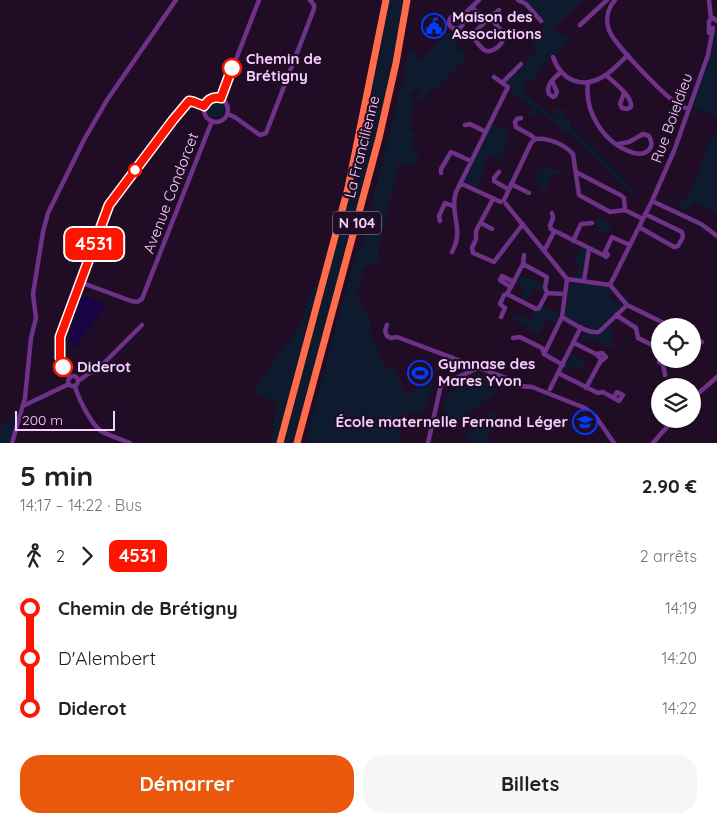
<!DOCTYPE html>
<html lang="fr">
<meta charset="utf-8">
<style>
:root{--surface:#fff;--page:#f6f6f6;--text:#202124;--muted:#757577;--accent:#ea580c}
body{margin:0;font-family:Quicksand,sans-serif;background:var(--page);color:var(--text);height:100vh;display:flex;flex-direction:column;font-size:19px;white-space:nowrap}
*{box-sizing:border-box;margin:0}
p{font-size:16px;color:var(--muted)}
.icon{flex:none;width:28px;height:28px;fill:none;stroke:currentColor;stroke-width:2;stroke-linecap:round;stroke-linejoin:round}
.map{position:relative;height:443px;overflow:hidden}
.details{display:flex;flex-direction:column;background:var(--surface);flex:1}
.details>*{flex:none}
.badge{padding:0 10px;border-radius:8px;font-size:18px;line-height:32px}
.buttons{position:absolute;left:651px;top:318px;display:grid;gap:10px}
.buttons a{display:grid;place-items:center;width:50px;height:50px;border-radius:50%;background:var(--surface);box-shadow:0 1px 4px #0004;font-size:25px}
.scale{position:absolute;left:15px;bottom:12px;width:100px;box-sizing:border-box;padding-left:5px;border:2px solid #f4d0ff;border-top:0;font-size:14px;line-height:18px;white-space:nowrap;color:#f4d0ff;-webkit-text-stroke:4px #210c25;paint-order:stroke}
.map>.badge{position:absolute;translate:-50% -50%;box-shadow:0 0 0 2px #fff}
.legs{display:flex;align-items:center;gap:8px;height:55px;padding:0 20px;font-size:16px}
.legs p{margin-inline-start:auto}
.summary{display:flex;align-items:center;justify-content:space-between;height:85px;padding:0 20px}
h1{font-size:28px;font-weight:700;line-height:38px}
.cta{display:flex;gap:10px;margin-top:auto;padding:10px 20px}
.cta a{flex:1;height:58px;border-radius:20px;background:var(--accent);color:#fff;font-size:20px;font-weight:700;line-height:58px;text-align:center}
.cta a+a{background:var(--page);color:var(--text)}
ul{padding:0 20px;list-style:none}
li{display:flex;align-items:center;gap:18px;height:50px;font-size:19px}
li i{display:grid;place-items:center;width:8px;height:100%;margin:0 6px;background:currentColor}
li i::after{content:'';width:12px;height:12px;margin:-6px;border:4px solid;border-radius:50%;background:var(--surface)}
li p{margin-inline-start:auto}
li:first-child i{background:linear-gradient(#0000 50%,currentColor 0)}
li:last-child i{background:linear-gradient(currentColor 50%,#0000 0)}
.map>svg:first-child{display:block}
</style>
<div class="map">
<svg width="717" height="443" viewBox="0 0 717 443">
<rect width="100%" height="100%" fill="#210c25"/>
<path fill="#0e1b2f" d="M390,0h14l-21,109 -14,57 -74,277h-11l54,-203 34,-149z
M522,0h62l-31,28 17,12c-4,4 -8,10 -12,13 -7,5 -15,10 -19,20h-3l-2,8 -7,1 -3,11 30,24 2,-9 11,3 -2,8 5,2v6l20,17 45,47 -3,4 -57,-56 -38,-29 -4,7 -5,-3 4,-7 -22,-15 3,-4 -9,-6 34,-33 -8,-9 15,-15z
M717,31v85l-22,-7 -2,-2 18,-52 3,-22z
M449,32l4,1 6,16 5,3 1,8 -30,30 -7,3 -4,7 -3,1 -4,-5 2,-5 -2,-1 -6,5 3,7 -3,13 4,3 -8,11 8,2 -3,18 7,2 -4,15 -16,-3 -21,87 1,11 -15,7 -7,28 14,24 -2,11 18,40h1l4,-5 3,1 10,28 24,-11 4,4 1,4 -5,5 -4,13 -8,4h-13l-3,17v12h-96l51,-190 6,-8 47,-192 7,-2 2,11z
M207 109a9 9 0 1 1 18 0a9 9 0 1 1-18 0Z
M492,123l18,9 -3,8 2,1 -8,16 5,3 -2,3 -16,-8 -11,33 -14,-7z
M717,132v81h-3l-18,-12 -11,11 -7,-7 9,-8 13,-28 7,-24z
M542,166c6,3 14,3 21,3l-1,5 -7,-1 -5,3 -4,15c-9,-5 -10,-12 -10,-22l4,2z
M598,217l12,6 1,-2 2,1 -7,13 -7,-3 -3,-9z
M581,247l6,3 -4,28h-8l5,-12 -5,-7z
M518,274l27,11 1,10 -10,-6h-4l-6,14 -7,-3 4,-10 -3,-3 1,-4 -6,-3z
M574,283l35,5 3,4 -3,3 7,8 3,-2 2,2v3l-24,24h-5l-27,-14 4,-30z
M314,286l3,2v4l-12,37 -7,38 -6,12 1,8 -3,3 -5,23 -4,10 -1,12 -4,8h-6l7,-39 -24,-14 48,-66 9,-31 3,-2z
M541,305l13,7h6l-4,11 -10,-5 -7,16 -26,-15 3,-5 16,7 5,-13z
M610,323l2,19 3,6 -31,-10 -3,6 -3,-1 5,-10 15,3z
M571,354l14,7 -4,8 -4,-2 -1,2 -7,-4 -5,9 -2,-3z
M478,373c9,2 14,8 14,16l2,-1 2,3 -38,33 -2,-3 1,-2c-12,-2 -17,-12 -11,-22l25,-22z
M499,408l-6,18 1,1 -8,16h-11l-11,-6z
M21,410l-12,33h-9v-16z"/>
<path fill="#180445" d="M87,296l19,8 -31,44h-3c-7,-13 4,-35 8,-49z"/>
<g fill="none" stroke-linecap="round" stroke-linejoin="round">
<path stroke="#6e3289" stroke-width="4.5" d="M518,0l8,4 15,17
M615,0c-7,8 -10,19 -6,30 4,13 53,63 66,72 4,3 9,6 14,7
M709,0l2,19
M472,7l14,15
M449 22a7 7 0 1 1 14 0a7 7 0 1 1-14 0Z
M461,17l18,-17
M490,17l9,-7
M487,20l-12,12 -2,5c9,12 13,20 26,9 3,-4 5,-5 6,-11l-12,-14 -3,-2 -3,1 -1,-3 4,-1v3
M580,25l27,-25
M709,33v-12l4,-3 4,3
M553,57c8,23 29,33 51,19 9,-5 16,-14 24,-21
M606,75c8,8 26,20 25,32l-4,2 -5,-1 -2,-4 4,-11
M552,81l5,11 -2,4 -2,1 -4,-3c-4,-9 5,-16 12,-22
M502,83l19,-19
M588,83c-4,29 16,61 46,70 12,3 22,-5 15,-17l-6,-2 -14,8 -11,2
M204 110a12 12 0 1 1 24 0a12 12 0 1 1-24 0Z
M221,98l38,-98
M228,114l8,4 24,17 6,-2 48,-124v-4l-4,-5
M521,118l-4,1 -2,3 1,5 16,9 3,3
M465,125l5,-1 16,8
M499,172l-5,6v3l14,8
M576,172l46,24 2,2 1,12
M441,173v-4l10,-17 20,9
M460,183l41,19
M511,184l18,9
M493,199l-17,32v8l-4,9 1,5 21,9 29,-38
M504,200l27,-57 4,-4c12,-2 29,5 38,15l6,41 31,17 15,-2
M652,201l49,23 16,12
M506,204l61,75
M625,210l18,9
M552,213l1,5 -3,8 1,3 52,26
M440,221l-1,-5 6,-13 8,3
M481,223l11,6
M639,227l35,20 4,-1 5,-9 -1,-5 -37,-18
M573,241l8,-17 11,-1
M544,251l10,-19
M452,252c13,-24 -3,-37 4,-60l52,-105 -14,-10
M605,252l7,-15 18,8
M606,252l2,3 -2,2 -3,-3z
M523,264l24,13 -2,10 2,6 -8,15 -3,1 -29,-15z
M523,264l1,-9
M567,279l43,6 17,20 -28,27c-12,2 -26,-9 -37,-15z
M584,281l5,-32
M80,282l51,19 6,1 5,-3 70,-178
M610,285l42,-84 22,-50 34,-96 5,-27
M511,287l-11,-7 2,-4 12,6
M547,293l18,1
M627,305l43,21
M616,315l20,13 2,10 22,11
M501,317l4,-9 -5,-4 4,-9 3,-1
M387,325l-2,6 2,5 4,2 6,-1 117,44 6,5 12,1 53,21 11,9 18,26
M692,337l10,5
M513,338l7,-1 22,11 2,6 19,11
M574,343l22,11 5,5 -1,3
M544,354l18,-37
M660,359l-1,3 4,2 2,11
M558,373l40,20 5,-1 16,9 4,-6 -6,-3 -3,5
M68 381a5 5 0 1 1 10 0a5 5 0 1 1-10 0Z
M70,378c-10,-13 -12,-26 -10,-41l44,-123 10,-17 68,-88 7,-8h5l10,5
M78,381l25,-17 39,-39
M75,386c3,12 16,38 26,45 8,5 20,8 29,12
M586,388l14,-26 6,-5 -4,-4 -6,1
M550,389l31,-62
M692,399l25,-22
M23,406l46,-22
M12,443l13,-45 6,-60 5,-20 -3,-24 10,-62 5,-19 36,-73 23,-40 69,-100
M428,443l13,-58 37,-17
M653,443l21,-24"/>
<path stroke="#ff6b4b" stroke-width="7" d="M280,443l68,-255 38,-188
M297,443l82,-305 17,-75 11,-63"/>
</g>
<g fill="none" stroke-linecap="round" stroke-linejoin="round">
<defs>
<path id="line-1" d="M63,367l-3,-9v-21l49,-132 64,-85 16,-19 5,1 10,4c4,-7 9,-10 17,-8l11,-30"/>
</defs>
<use href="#line-1" stroke="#fff" stroke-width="11"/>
<use href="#line-1" stroke="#ff1400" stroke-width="8"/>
</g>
<defs>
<symbol id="civic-ring" viewBox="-11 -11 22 22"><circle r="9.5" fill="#210c25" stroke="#003cfb" stroke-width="1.5"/><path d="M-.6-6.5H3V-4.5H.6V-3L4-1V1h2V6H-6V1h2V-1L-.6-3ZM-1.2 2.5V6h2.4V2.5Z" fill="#003cfb"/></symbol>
<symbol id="stadium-ring" viewBox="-11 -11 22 22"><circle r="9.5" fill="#210c25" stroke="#003cfb" stroke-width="1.5"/><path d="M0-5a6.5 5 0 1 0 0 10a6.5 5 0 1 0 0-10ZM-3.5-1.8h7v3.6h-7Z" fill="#003cfb"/></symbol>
<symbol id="school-ring" viewBox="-11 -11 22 22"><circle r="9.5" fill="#210c25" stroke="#003cfb" stroke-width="1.5"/><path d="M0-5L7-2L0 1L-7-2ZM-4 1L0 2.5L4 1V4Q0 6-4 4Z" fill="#003cfb"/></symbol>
</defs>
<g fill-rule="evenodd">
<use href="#civic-ring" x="420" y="12" width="28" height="28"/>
<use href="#stadium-ring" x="406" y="359" width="28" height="28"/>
<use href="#school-ring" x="571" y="408" width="28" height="28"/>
</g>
<g fill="#fff" stroke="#ff1400" stroke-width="2.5">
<circle cx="232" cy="68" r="9"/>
<circle cx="135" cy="170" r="6"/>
<circle cx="63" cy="367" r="9"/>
</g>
<g text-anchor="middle" stroke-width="4.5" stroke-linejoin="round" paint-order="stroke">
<rect fill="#210c25" stroke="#b595be" stroke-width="1" x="333" y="211.5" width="48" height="23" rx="4"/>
<g font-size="14" font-weight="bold" fill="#f4d0ff">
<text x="357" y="228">N 104</text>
</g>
<g font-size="15" font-weight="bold" fill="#f4d0ff" stroke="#210c25" text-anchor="start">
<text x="452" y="22">Maison des<tspan x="452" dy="17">Associations</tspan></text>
<text x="438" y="369">Gymnase des<tspan x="438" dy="17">Mares Yvon</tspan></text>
<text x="568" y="427" text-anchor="end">École maternelle Fernand Léger</text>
</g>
<g font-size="15" font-weight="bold" fill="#f4d0ff" stroke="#210c25" text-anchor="start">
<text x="246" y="64">Chemin de<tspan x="246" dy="17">Brétigny</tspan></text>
<text x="77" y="372">Diderot</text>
</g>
<g font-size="15" fill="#f4d0ff" stroke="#210c25">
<text transform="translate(672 118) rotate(-70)" y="5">Rue Boieldieu</text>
<text transform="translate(362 147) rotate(-76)" y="5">La Francilienne</text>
<text transform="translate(171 193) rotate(-69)" y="5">Avenue Condorcet</text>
</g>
</g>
</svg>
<div class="buttons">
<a><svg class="icon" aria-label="locate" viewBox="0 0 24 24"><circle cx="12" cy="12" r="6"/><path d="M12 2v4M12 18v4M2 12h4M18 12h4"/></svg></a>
<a><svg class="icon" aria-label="layers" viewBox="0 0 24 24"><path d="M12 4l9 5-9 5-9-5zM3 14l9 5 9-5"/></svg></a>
</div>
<div class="scale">200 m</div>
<b class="badge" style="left:94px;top:244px;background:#ff1400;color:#fff">4531</b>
</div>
<section class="details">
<div class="summary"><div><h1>5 min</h1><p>14:17 – 14:22 · Bus</p></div><b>2.90 €</b></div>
<div class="legs"><svg class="icon" aria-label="walk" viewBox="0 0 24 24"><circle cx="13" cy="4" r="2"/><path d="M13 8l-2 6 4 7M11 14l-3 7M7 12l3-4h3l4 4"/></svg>2<svg class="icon" aria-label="forward" viewBox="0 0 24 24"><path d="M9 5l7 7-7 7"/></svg><b class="badge" style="background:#ff1400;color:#fff">4531</b><p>2 arrêts</p></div>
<ul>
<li><i style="color:#ff1400"></i><b>Chemin de Brétigny</b><p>14:19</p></li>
<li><i style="color:#ff1400"></i><span>D'Alembert</span><p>14:20</p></li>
<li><i style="color:#ff1400"></i><b>Diderot</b><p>14:22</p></li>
</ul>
<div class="cta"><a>Démarrer</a><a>Billets</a></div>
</section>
